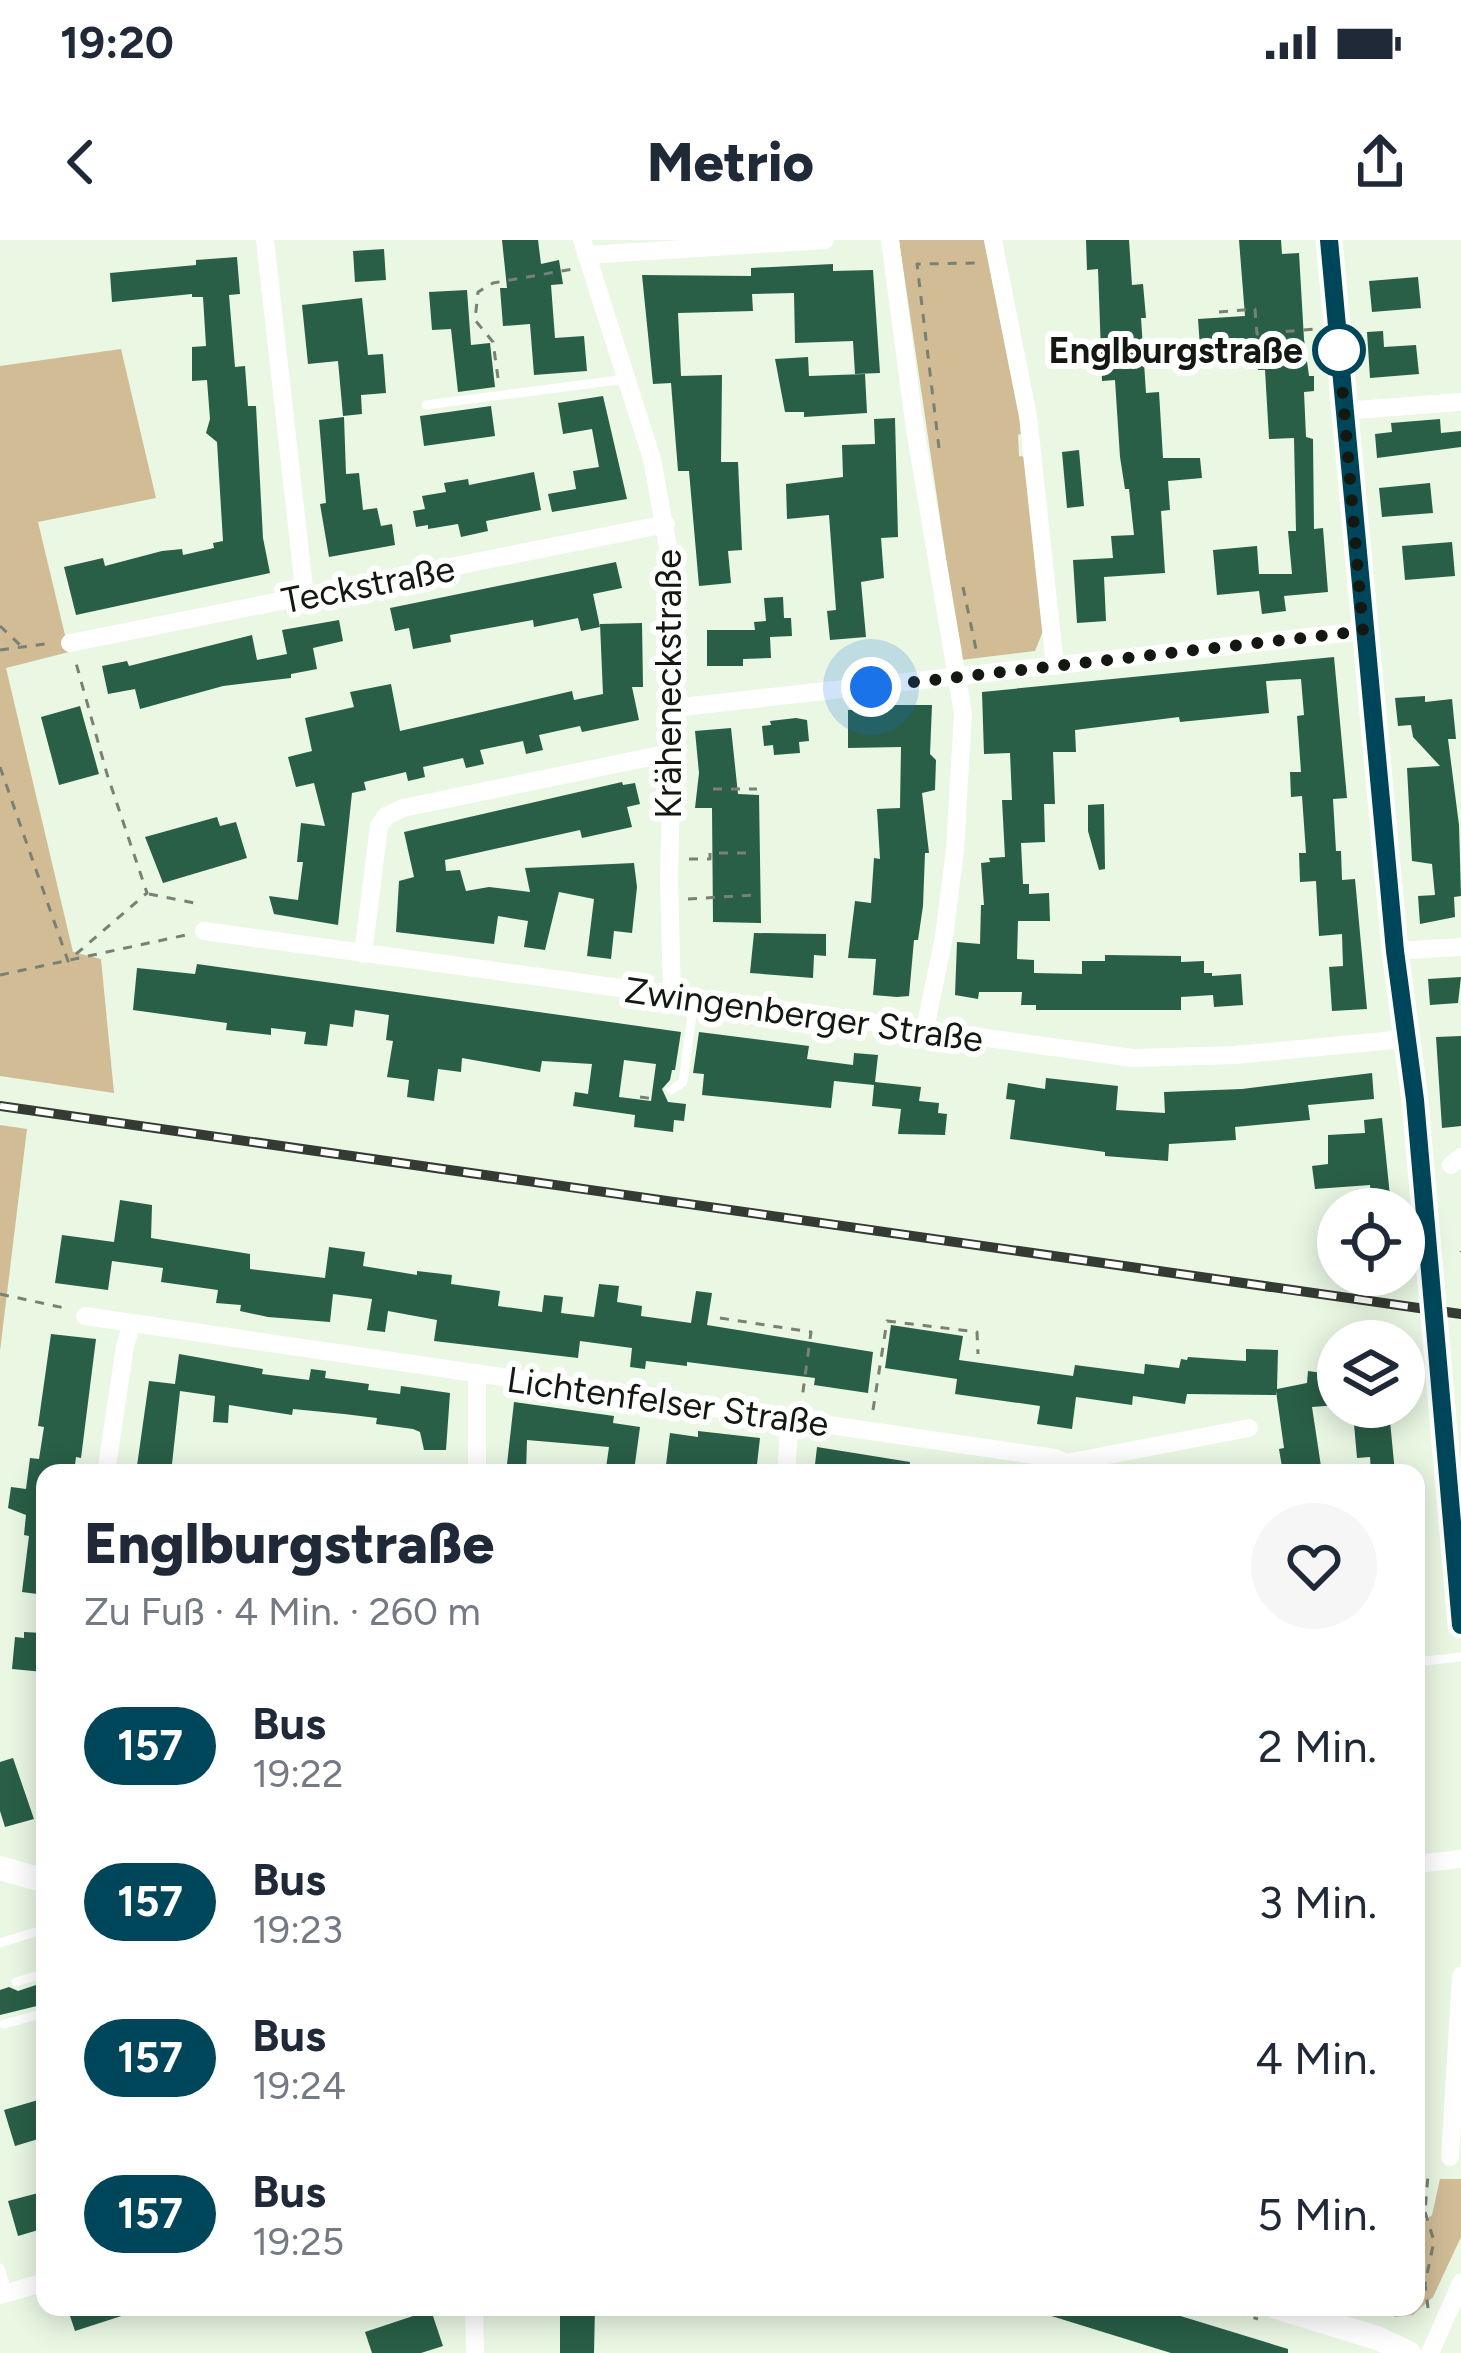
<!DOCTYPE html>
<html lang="de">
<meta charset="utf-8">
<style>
:root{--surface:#fff;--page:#f6f6f7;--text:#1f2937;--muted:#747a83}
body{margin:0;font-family:Figtree,sans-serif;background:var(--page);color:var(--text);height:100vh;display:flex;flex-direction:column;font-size:45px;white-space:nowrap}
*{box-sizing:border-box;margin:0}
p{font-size:39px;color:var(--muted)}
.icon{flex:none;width:66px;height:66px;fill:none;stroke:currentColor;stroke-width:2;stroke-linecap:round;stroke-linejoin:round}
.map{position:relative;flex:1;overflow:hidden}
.side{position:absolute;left:36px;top:1224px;width:1389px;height:852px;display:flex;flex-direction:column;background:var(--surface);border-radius:24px;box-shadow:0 6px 30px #0003}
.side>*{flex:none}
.badge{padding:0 24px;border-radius:39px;font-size:42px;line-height:78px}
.buttons{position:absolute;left:1317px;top:948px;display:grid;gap:24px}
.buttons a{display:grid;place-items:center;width:108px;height:108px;border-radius:50%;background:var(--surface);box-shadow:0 6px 30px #0003;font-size:60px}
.you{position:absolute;width:60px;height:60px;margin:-30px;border:9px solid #fff;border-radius:50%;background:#1a73e8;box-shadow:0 0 0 18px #1a73e833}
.map>.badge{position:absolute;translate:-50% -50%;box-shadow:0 0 0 6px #fff}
.round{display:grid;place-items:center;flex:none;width:126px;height:126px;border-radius:63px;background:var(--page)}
.summary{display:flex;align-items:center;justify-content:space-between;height:204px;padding:0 48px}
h1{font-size:57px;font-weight:800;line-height:90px}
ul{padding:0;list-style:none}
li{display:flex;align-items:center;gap:36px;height:156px;padding:0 48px}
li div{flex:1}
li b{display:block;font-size:45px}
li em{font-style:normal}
li .badge{min-width:132px;font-weight:700;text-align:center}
.status{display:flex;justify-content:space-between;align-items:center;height:84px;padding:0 60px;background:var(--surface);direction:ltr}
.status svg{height:33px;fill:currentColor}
header{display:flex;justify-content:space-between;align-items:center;height:156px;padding:0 48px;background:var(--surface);font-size:54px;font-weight:800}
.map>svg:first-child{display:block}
</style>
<div class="status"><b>19:20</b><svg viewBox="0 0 49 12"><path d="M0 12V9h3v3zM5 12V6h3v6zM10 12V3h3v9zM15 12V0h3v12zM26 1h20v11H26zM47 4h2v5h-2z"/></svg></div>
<header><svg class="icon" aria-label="back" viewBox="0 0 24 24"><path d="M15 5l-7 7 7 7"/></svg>Metrio<svg class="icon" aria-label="share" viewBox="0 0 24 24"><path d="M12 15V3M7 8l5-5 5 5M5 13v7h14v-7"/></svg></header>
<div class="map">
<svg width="1461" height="2113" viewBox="0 0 1461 2113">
<rect width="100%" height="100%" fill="#e9f7e3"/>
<path fill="#d1bc96" d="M899,0h88l36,193 -5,2 1,21 7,1 17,174 -8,20 -74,9z
M121,109l35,149 -118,24 31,130 -63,16 67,284 28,7 13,134 -114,-17v-710z
M0,885l27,4 -27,222z
M1440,1939h21v58l-28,60 -20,18 -19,2 3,-10h19v-80l16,-12z"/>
<path fill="#295e47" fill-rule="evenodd" d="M502,0h36l3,24 18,-4 4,24 -12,1 4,53 29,-2 3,35 -53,4 -4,-51 -27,2 -3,-38h7z
M1086,0h43l3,45 11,-1 3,34h-5l5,75 13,-1 4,66h37l2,20 -34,3 2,29 -9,1 4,62 -61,4 2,44 -29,2 -4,-63 40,-2 -2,-22 23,-1 -5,-46h-4l-5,-32 -5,-77 -13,1 -4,-112 -11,1z
M1239,0h42l1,14 17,-1 5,86 5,37h5v15l-10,1 2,45 7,2 1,90 9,-1 5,64 -44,4 2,15 -24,3 -3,-23 -42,4 -4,-45 44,-4 2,28h33l-4,-43h8l-2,-93 -25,1 -4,-69h-7l-2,-27 -56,4 -2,-28 47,-3z
M384,9l2,31 -31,2 -2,-31z
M237,17l3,37 -11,1 6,72 10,-1 3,40h8l7,132 7,35 -194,42 -12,-48 39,-9 2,8 57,-15 20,-2 1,6 31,-7 -1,-5 10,-2 -6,-99 -11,-9 4,-14 -3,-39 -15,1v-34l14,-1 -3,-49h-11v-3l-80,8 -2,-29 86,-8v-5z
M833,24v7l40,-1 7,103 -25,1 -2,-33 -58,2 -1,-50 -42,1 1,17 -75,2 3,63 41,-1 -1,87h17l4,88 -14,1 3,32 -32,3 -10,-115h-11l-7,-88 -18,1 -11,-109 109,1v-8z
M1418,37l3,31 -49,4 -3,-31z
M467,50l4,55 19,-2 5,44 -37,5 -7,-63 -19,1 -3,-38z
M362,58l6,57 15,-1 3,39 -25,2 1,19 -19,2 -5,-55 -30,3 -6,-59z
M1383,91l1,16 32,-2 3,29 -49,4 -3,-46z
M808,117l1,19 56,-2 2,39 -63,4v-5h-19l-10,-53z
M603,156l24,103 -75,13 -4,-18 28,-5 -3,-18 26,-4 -7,-38 -29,5 -5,-31z
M491,166l4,30 -71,10 -4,-30z
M344,177l2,57 13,-1 4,37 14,-2 4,18 11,-2 3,21 -66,12 -9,-53 6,-1 -7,-83z
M895,178l3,119 -17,1 3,40 -23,4 5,55 -36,3 -3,-29 9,-1 -7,-95 -42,4 -1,-35 57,-7 -1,-32 33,-1 -1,-25z
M1440,179l1,14 20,-2v16l-84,11 -2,-24 17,-2 -1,-9z
M1079,210l5,56 -17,2 -5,-56z
M534,232l7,38 -55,11 2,10 -27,6 -3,-13 -30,5v-4l-12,2 -3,-16 12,-2 -3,-13 24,-4 -2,-9 24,-4 1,6z
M1430,243l3,30 -51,4 -3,-29z
M1452,302l3,34 -50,4 -3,-34z
M616,322l6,26 -29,6 7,33 -19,4 -3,-13 -44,9 -1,-7 -83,15 1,7 -38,7 -4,-21 -14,3 -5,-23z
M783,357l1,21h7l1,18 -22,1 1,21 -28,1v7h-36v-36h48l-1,-8 12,-1 -2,-23z
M339,380l4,21 -30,7 4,21 -26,5v4l-68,8 -83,23 -5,-20 -27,5 -6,-28 25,-5 2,5 123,-31 5,25 30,-6 -5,-24z
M642,383l1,64h-11l7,33 -57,12 -2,-6 -41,9 4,15 -17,4 -3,-13 -43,9 4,14 -18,4 -3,-10 -40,9 2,10 -8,2 -9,2 -2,-9 -42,10 2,8 -14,3 -14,132 -64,-11 -5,-18 29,4 5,-38h-6l4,-39 24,3 -11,-43 -18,4 -8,-30 24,-6 -7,-33 49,-11 -4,-15 41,-8 9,47 172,-40 2,9 29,-6 -3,-70z
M1334,417l13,141 -14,1 3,52h5l1,29 13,-1 12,130 -35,2 -3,-44 14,-1 -1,-32 -23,2 -3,-55 -16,1 -1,-29h7l-4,-57 -11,1 -1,-25h11l-4,-56 7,-1 -3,-36 -35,2 3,32 -89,9 -1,-5 -104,13 1,22h-23l2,52h-11l1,38 -24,1 2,41h6v10l20,-1 1,28h-32l-1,38 17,1v13l48,1v-13h23v-6l76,1v6l23,-1v12h8v3l29,-2 2,31 -29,2 -1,-12 -32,2v13h-145v-5h-15l1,-13h-43l-1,7 -23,-4 2,-53 23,2 1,-39h3l-3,-42 9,-1 -1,-4 16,-1 -3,-57h10l-2,-47 -26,1 -2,-62z
M1425,456v6l27,-3 4,40h-8l11,86 2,71 -7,1 1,20 -35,7 -2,-28 17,-1 -3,-31 -20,-3 -5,-93 33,-2 -27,-29 -2,-12 -13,1 -3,-28z
M883,465h49l-2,49 6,6 -1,30 -13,3 7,60h-4l-2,53 -5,34h-4l-5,56 -12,1 -24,-2 3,-36 -28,-1 7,-57 16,2 3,-45 6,1 -3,-50 23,-1 1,-61 -53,1v-38h27z
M80,466l19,68 -40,11 -18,-68z
M796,478l11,2 2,21 -10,1 1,11 -26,2 -1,-10 -9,1 -2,-20 9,-1 -1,-4z
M731,488l7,66 21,1 2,128 -48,-1 -1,-114h-17l4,-35 -4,-42z
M622,542l1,3 12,-2 5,21 -13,3 5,20 -50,11 -2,-8 -135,30 1,11 14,-1 6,21 23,-4 41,5 -5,-24 109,-5 3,24 -5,46 -18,-2 -3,28 -24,-3 7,-57 -35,-7 -14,58 -21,-3 4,-26 -30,-5 -4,28 -98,-12 3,-51 15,-4 -10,-45z
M1104,564l1,65 -6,1 -11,-39v-26z
M217,577l3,9 16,-4 11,36 -84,25 -18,-46z
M754,693l72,1v22l-12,-1 -1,23 -63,-5z
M197,724l484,68 -6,38h-3l-2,10 -8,9 6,13 18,2 -2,17 -10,-1 -1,12 -39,-5 1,-12 -62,-9 2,-14 13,2 4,-30 -50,-3 -2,11 -78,-14 -1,14 -23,-3 -4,32 -27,-4 2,-17 -22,-3 6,-36 -7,-1 3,-25 -34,-5 -2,17 -23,-3 -3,22 -23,-2 2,-12 -35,-4v7l-45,-5 1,-7 -94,-13 4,-42 58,6zM624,820l32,4 -5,37 -32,-4z
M1461,737l-3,26 -28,2 -2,-26z
M699,792l110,14 -2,13 46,6 1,-12 24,2 -3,27 46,5 -2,14 20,2 -1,10 9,1 -2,21 -47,-1 3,-25 -29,-3 2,-21 -40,-4 -3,27 -129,-13 2,-21 -11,-1z
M1461,796v90l-19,2 -6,-91z
M1372,833l2,26 -66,6 2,15 -75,7 1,13 -67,4 -1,17 -63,-5v-4l-95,-13 5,-39 -9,-1 2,-16 37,6 1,-11 72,8 -2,24 49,3 -1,-21 78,-3z
M1382,878l8,78 -19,1 -1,-12 -55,4 -3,-23 16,-2v-29l37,-2 -1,-13z
M120,960l32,5 -1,33 99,16v15l75,9 4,-31 36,5 -2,14 54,9v-4l35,4 -1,9 49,7 -2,15 44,6 2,-17 19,2 -2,16 33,4 5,-33 20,2 -2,16 25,4 -1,10 50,7 5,-32 16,2 -5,32 166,27 -5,41 -54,-8 1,-7 -128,-16v4l-41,-5 -1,8 -15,-2 2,-19 -52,-7 -2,17 -144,-17 3,-21 -49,-9 -3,21 -18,-2 5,-31 -39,-5 -3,28 -62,-5 -28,-6 1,-6 -25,-2 2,-13 -57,-8 2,-14 -51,-7 -4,29 -53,-7 7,-48 52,7z
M891,1085l72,11 -4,24 114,16 2,-11 69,9 1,-10 34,4 2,-9 6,1 1,-3 58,4v-12l32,1 -1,39 30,-6 1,-12 30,4v30l-26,2 10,66h-39l-4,-24 5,-1 -8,-57v4l-89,-1 -2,10 -52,-8 -1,9 -56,-8 -4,32 -35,-5 3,-18 -85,-12 2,-15 -72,-11z
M51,1094l45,5 -15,119 -5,-1 -2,16h-29v122l-23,-3 7,-56 -5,-1 2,-20 -18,-7 3,-21 15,2 4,-31 9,1 5,-32 -6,-1z
M179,1114l84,15 -1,5 47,6 2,-11 15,2 -1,7 44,6 -1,6 32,4 1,-8 49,7 -4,57h-22l-4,-18 -7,-3 -37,-5 1,-6 -33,-4 -51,-5 -1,6 -63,-10 -1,18 -15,-1 2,-26 -35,-5 -9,82h-35l13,-92 26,3z
M514,1162l100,14 -1,7 27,4 -6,44 -28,-3 3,-21 -82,-7 -1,33h-20z
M1390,1181l5,52h-24l-1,-16 -13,1 -3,-34z
M698,1191l62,7 -4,35h-91l5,-40 28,4z
M817,1207l93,15 -1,11h-95z
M24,1392l18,1 2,39 -32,-3 3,-32 9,1z
M13,1518l21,61 -29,8 -5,-16v-49z
M45,1742v22l-45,11v-25l9,-3 9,4z
M45,1858v39l-30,9 -11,-36z
M42,1952l3,36 -27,8 -10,-35z
M67,2067h72l1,3 -65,21z
M560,2067h35l-1,46h-34z
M1033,2067h118l137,42v4h-117l-139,-43z
M431,2070l12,36 -22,7h-49l-7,-21z"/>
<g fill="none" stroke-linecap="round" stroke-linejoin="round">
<path stroke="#788174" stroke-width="3" stroke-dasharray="9 9" stroke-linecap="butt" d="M1219,72l36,-3 2,25 60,-5
M498,138l-5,-36 -18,-22 3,-28 15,-9 80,-14
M939,208l-22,-184 58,-1
M963,347l14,67
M0,386l20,19
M0,410l52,-7
M0,527l68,194 79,-68 -40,-119 -31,-111
M713,549h44
M689,619h21v-6h44
M149,654l51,10
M688,659l66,-4
M0,735l186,-40
M640,857l16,2
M1461,1011v1
M0,1054l69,15
M720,1078l91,14 -9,67
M873,1170l14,-89 90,11 1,22
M756,1231h10
M1425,1972l9,29 -9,43 3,24
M1416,1979l9,-7 3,-37
M1219,2067l39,12"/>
<path stroke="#fff" stroke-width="9" d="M426,165l200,-26
M671,850l12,-8 11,-83
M1416,1422l45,-5
M0,1703l45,-14
M16,1742l29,-9
M4,1784l41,-11
M0,2028l8,25"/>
<path stroke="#fff" stroke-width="18" d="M265,0l40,357
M582,0l70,219 20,110 3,46 -6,264 3,117
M890,0l25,189 48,284 -8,137 -11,87 -19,92
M993,0l35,176 27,250
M1329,0l66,711 20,149 46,526
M586,15l239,-15
M1343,171l118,-9
M70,403l596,-119
M673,468l690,-77
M204,691l929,127 102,-3 170,-16
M1395,711l66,-4
M363,714l16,-128 7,-10 17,-8 267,-55
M1451,925l10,-8
M85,1076l970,142 11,5 183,-35
M477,1133v100
M106,1233l19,-127 7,-23
M786,1233l4,-55
M1416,1624l45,-5
M1450,1917l11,-181
M0,2055l45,-13
M474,2067l1,46
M1430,2113l31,-70"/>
<path stroke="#fff" stroke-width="24" d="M0,1628l45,13
M1276,2067l101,31 32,15"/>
<defs>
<path id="rail" d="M0,866l1461,208"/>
</defs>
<use href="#rail" stroke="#343b32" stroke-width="10"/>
<use href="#rail" stroke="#fff" stroke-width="6" stroke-dasharray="18" stroke-linecap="butt"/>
</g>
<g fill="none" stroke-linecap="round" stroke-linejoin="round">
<defs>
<path id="line" d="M1329,0l66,711 20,149 46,525"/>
</defs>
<use href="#line" stroke="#fff" stroke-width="27"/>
<use href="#line" stroke="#00465a" stroke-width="18"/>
<path stroke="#131811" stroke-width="12" stroke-dasharray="0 21.6" d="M871,447l492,-56 -24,-281"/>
</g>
<circle fill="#fff" stroke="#00465a" stroke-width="6" cx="1339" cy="110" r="24"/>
<g text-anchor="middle" stroke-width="12" stroke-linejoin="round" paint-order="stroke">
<g font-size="36" font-weight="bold" fill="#131811" stroke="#fff" text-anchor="end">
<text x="1303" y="123">Englburgstraße</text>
</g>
<g font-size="36" fill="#131811" stroke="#fff">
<text transform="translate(368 344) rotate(-11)" y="13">Teckstraße</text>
<text transform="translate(668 444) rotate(-90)" y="13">Kräheneckstraße</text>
<text transform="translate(804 774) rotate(8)" y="13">Zwingenberger Straße</text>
<text transform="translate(668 1161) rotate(8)" y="13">Lichtenfelser Straße</text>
</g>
</g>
</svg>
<div class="buttons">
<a><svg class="icon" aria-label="locate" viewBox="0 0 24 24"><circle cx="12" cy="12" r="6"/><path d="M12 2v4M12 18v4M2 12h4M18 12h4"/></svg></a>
<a><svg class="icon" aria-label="layers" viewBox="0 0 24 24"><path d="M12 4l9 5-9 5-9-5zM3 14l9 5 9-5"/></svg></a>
</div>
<div class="you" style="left:871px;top:447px"></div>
<section class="side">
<div class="summary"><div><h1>Englburgstraße</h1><p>Zu Fuß · 4 Min. · 260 m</p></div><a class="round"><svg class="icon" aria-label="heart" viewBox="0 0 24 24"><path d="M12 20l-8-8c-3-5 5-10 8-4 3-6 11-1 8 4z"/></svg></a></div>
<ul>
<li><span class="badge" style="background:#00465a;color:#fff">157</span><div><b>Bus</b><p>19:22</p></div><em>2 Min.</em></li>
<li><span class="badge" style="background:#00465a;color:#fff">157</span><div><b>Bus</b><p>19:23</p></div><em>3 Min.</em></li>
<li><span class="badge" style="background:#00465a;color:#fff">157</span><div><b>Bus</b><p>19:24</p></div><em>4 Min.</em></li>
<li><span class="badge" style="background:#00465a;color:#fff">157</span><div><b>Bus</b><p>19:25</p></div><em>5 Min.</em></li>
</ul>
</section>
</div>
